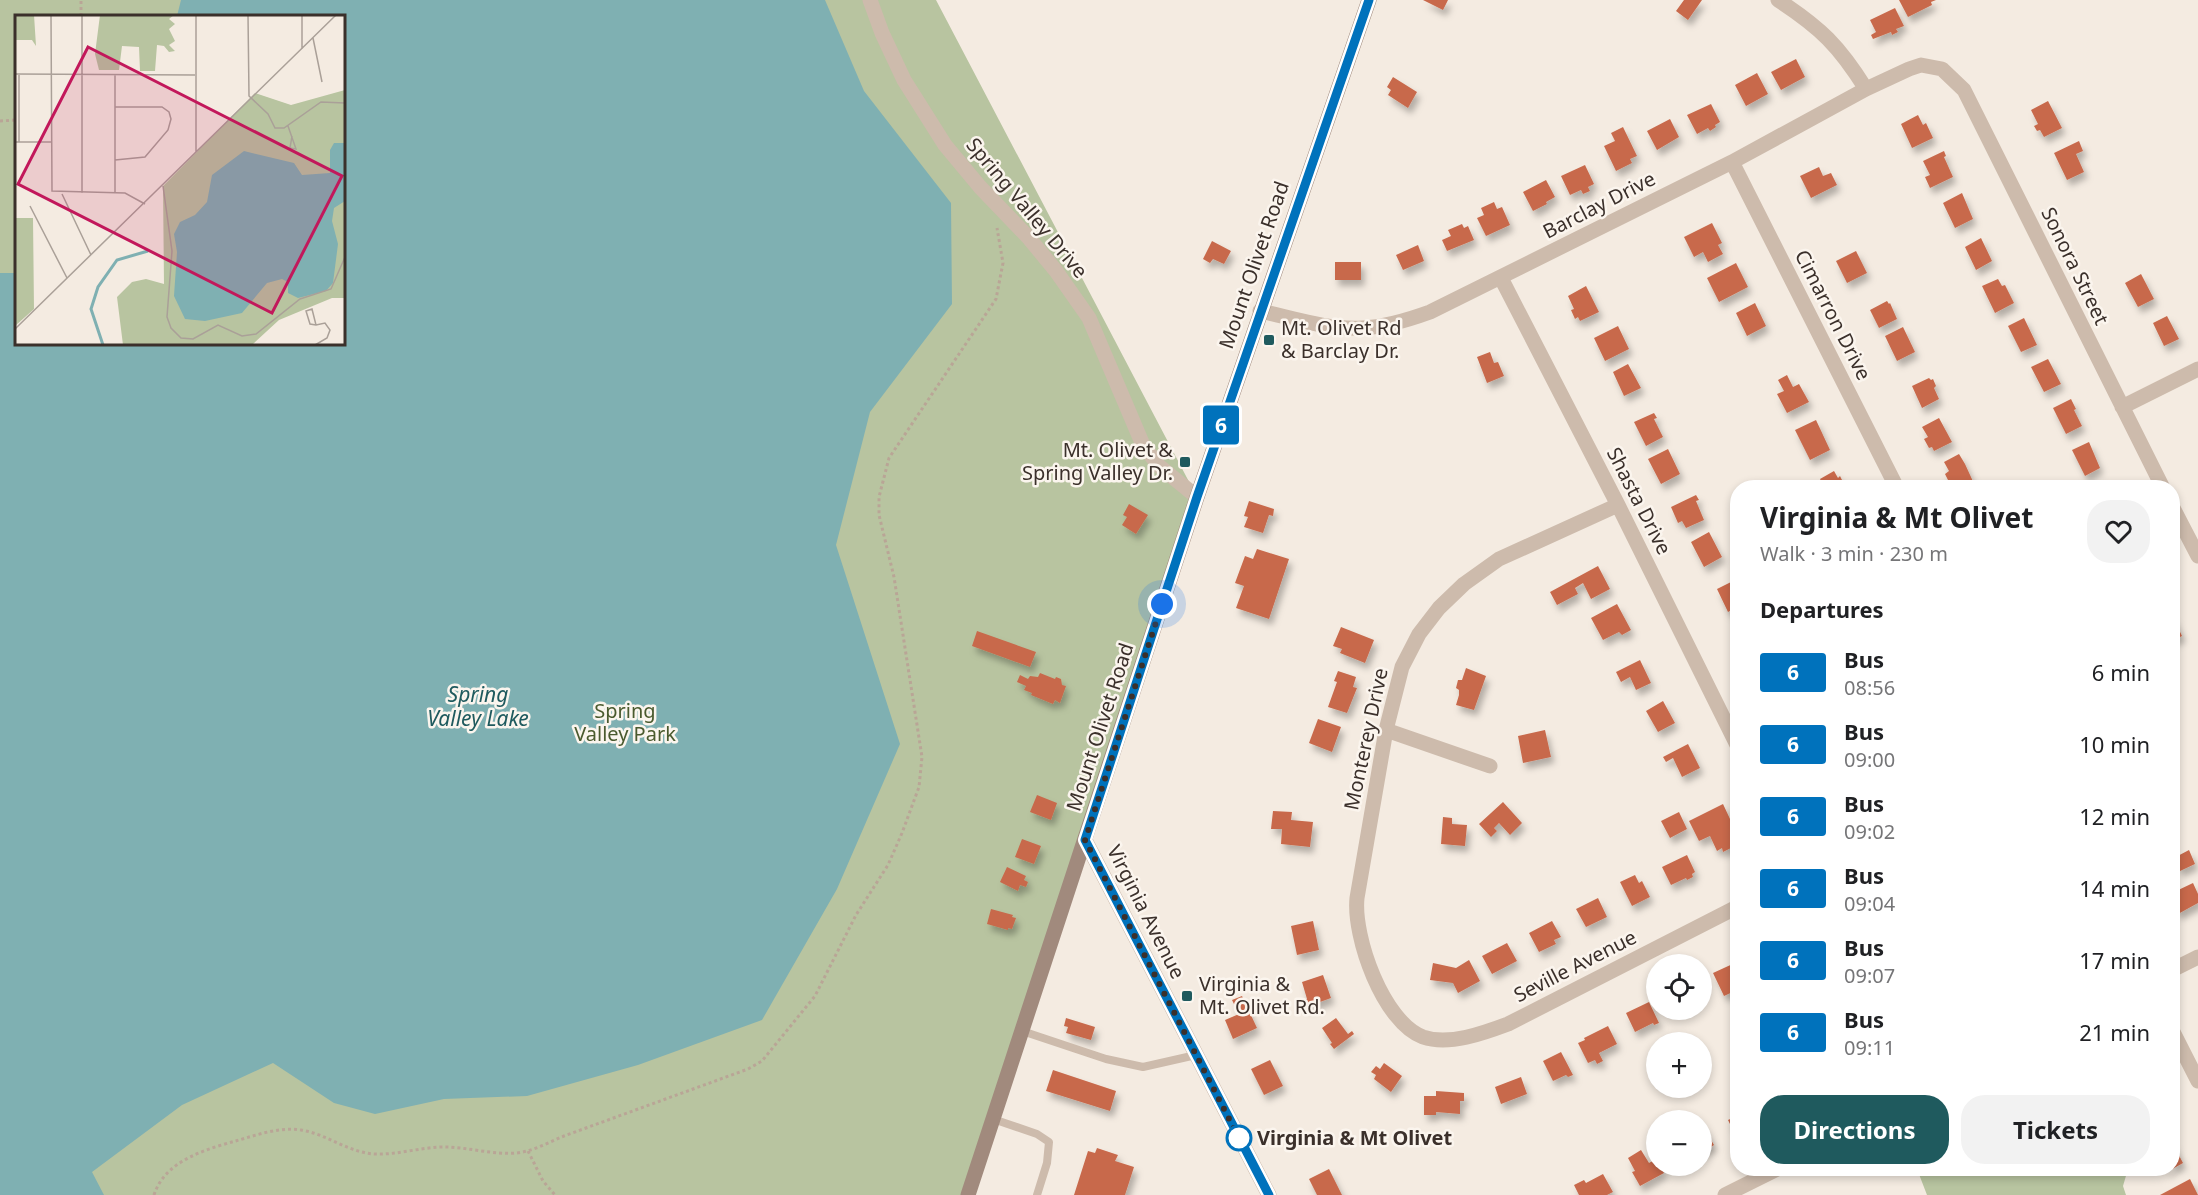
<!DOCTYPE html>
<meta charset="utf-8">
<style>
:root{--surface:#fff;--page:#f2f2f2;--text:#202124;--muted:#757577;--accent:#1f5a5e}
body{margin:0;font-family:"Noto Sans",sans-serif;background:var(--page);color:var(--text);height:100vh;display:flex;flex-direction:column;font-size:22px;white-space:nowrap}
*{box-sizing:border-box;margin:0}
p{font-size:20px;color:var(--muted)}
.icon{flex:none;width:33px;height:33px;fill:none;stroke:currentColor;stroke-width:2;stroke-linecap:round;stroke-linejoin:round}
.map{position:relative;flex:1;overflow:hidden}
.sheet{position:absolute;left:1730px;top:480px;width:450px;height:696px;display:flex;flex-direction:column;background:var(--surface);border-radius:24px;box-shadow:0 3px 9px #0003}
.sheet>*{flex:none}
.badge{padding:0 12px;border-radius:4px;font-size:21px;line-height:39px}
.tools{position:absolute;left:1646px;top:954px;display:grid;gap:12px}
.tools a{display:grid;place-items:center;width:66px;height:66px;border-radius:50%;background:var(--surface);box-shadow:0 3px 9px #0003;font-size:30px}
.you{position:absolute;width:30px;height:30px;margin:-15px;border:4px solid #fff;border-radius:50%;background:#1a73e8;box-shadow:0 0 0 9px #1a73e833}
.map>.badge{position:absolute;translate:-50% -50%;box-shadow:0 0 0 3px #fff}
h2{padding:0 30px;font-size:22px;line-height:54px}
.round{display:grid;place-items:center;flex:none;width:63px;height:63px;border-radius:24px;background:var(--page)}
.headline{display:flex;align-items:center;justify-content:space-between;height:102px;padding:0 30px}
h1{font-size:28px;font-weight:700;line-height:45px}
.button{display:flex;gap:12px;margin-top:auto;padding:12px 30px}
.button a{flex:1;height:69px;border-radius:24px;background:var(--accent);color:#fff;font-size:24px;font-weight:700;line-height:69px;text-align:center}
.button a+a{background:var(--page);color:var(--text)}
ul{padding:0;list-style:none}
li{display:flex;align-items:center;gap:18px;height:72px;padding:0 30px}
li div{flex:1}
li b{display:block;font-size:22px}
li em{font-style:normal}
li .badge{min-width:66px;font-weight:700;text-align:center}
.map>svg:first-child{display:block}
</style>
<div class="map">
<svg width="2198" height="1195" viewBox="0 0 2198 1195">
<defs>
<filter id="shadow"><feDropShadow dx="3.5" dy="6" stdDeviation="3" flood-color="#0004"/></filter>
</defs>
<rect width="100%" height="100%" fill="#f4ebe1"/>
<path fill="#b8c4a0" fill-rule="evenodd" d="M0,0h936l261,497 -227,698h-970zM16,16h328v328h-328z
M1917,1169h211l-5,17 3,9h-199z"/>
<path fill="#7fb0b2" d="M181,0h644l39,91 87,112 1,101 -82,108 -34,133 64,199 -63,145 -75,131 -124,45 -111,31 -83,3 -69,15 -41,-11 -61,-40 -91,42 -90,67 12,23h-104v-922h16v71h328v-328h-167z"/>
<path fill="#c8694b" filter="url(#shadow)" d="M1423,0h25l-5,10z
M1684,0h18l-14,20 -12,-9z
M1899,0h37l-5,2 1,3 -24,12z
M1895,8l9,18 -8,3 2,3 -6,3 -1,-3 -18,7 -2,-4 5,-3 -6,-12z
M1796,59l9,18 -24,13 -10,-18z
M1757,73l11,21 -22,12 -11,-21z
M1393,77l24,15 -9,16 -20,-13 3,-5 -4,-3z
M2048,101l14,27 -18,9 -4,-7 -3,1 -3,-5 4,-2 -7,-14z
M1711,104l9,18 -5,3 1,2 -6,4 -2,-3 -11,6 -10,-19z
M1918,115l5,10 3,-2 7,15 -21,10 -11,-24z
M1670,119l9,18 -22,13 -10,-19z
M1623,127l14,29 -7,3 2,4 -16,8 -12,-25 11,-5 -4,-8z
M2079,141l4,10 -7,3 8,18 -17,8 -13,-27z
M1944,151l2,5 -2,1 9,20 -23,11 -5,-11 5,-2 -7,-14z
M1585,165l9,19 -6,3 2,4 -7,3 -2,-4 -11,5 -9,-19z
M1819,167l4,9 8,-3 6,12 -26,13 -11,-22z
M1546,180l9,17 -9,5 1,2 -14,7 -10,-19z
M1962,193l11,26 -18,9 -12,-25z
M1494,202l3,7 5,-2 8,18 -24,11 -9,-18 7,-3 -3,-7z
M1712,223l10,20 -4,2 5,9 -15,8 -5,-10 -9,5 -10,-20z
M1462,224l2,4 4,-2 6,14 -27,11 -5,-11 9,-4 -3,-6z
M1981,238l11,23 -16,9 -11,-23z
M1212,241l19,10 -7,13 -11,-5 -3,4 -7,-4z
M1418,245l6,16 -21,9 -7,-15z
M1856,251l11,22 -20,10 -11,-22z
M1335,262h26v18h-26z
M1736,263l12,24 -29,15 -12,-24z
M2141,274l13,25 -16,8 -13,-24z
M1998,279l4,7 3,-1 9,18 -19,10 -13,-27z
M1586,286l13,26 -19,9 -2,-4 -3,2 -4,-9 3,-1 -6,-13z
M1887,301l2,3 1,-1 7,16 -18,9 -9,-18z
M1755,303l11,23 -19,10 -11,-23z
M2167,316l12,23 -15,7 -11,-23z
M2024,318l13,27 -16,7 -13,-26z
M1618,326l11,23 -24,12 -11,-23z
M1903,327l12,25 -18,9 -12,-25z
M1490,352l4,11 4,-1 6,14 -17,7 -10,-26z
M2048,359l13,25 -17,8 -13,-25z
M1628,364l13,24 -17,8 -11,-24z
M1787,375l6,12 6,-3 10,18 -22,11 -10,-19 7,-3 -6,-11z
M1929,378l2,2 2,-1 3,7 -2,2 5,11 -17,9 -10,-22z
M2071,399l5,10 -2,1 8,16 -16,8 -13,-26z
M1654,413l3,5 -3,1 9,18 -17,9 -12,-24z
M1939,418l13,24 -18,9 -2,-4 -3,1 -5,-9 4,-2 -6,-10z
M1816,420l14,30 -20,10 -15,-30z
M2089,442l11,26 -15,8 -13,-26z
M1668,449l12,25 -19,10 -13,-25z
M1959,454l6,10 11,24h-24l-7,-14 4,-3 -5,-9z
M1834,471l4,7 2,-2 6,12h-28l5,-3 -3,-6z
M1696,495l3,5 -3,1 8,19 -18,8 -4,-7 -4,2 -7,-16z
M1249,501l25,8 -1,7 -4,-1 -6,18 -19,-6 4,-10 -4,-1z
M1129,504l19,11 -12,19 -14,-9 5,-8 -4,-2z
M1709,532l13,25 -18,10 -13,-25z
M1257,549l32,10 -20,60 -33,-11 8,-22 -9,-3 10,-27 8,3z
M1598,566l12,23 -19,10 -8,-16 -8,5 3,6 -21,11 -7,-13z
M1737,579v28l-9,5 -11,-23z
M1617,604l14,26 -9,5 -3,-3 -16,8 -12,-22z
M2172,615l10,21 -10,5z
M1341,627l33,13 -9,23 -25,-10 2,-4 -9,-3z
M977,631l59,21 -6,15 -58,-21z
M1640,660l11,23 -15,7 -6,-13 -9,5 -5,-10z
M1466,668l20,8 -12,34 -18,-5 3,-10v-5l-3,-2 2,-8h4z
M1338,671l18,6 -3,10 4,1 -10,25 -19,-6 9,-25 -3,-1z
M1040,673l15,6 1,-2 5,2 1,6 4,1 -6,17 -5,-3 -2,4 -22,-9 1,-2 -8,-3 2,-4 -9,-4 3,-7 8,4 2,-3 8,1z
M1663,701l12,22 -17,9 -12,-21z
M1318,719l23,8 -9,25 -23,-9z
M1545,730l6,27 -28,6 -5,-27z
M1688,744l12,24 -18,9 -9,-19 -7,4 -3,-5z
M1037,795l20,8 -6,17 -21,-8z
M1503,802l19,21 -12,12 -11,-12 -5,5 3,3 -6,6 -12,-13z
M1723,804l14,30v11l-14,7 -1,-4 -5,3 -7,-15 -11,5 -10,-20z
M1273,811l19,1 -1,8 22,2 -3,25 -29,-3 1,-15h-11z
M1679,812l8,17 -17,9 -9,-17z
M1443,817l9,1v6l15,1 -2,21 -24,-2z
M1022,839l19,7 -7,18 -19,-7z
M2189,850l6,14 -15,7 -5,-10 -3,2v-4z
M1687,855l8,17 -3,2 1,3 -6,3 -1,-2 -15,7 -9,-18z
M1007,867l19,9 -2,4 4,2 -2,5 -6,-2 -2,6 -18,-9z
M1635,875l4,8 3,-2 8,16 -18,9 -12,-24z
M2193,883l5,11v9l-20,11 -6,-13v-8z
M1598,898l9,19 -21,10 -10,-18z
M991,909l22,6 -1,2 4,1 -4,11 -4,-1v2l-21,-6z
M1313,921l6,29 -22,5 -6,-29z
M1552,921l9,16 -7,3 2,4 -17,8 -10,-19z
M1507,943l10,18 -25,13 -10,-18z
M1469,960l11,21 -22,12 -5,-10 -23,-3 3,-17 23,5z
M1737,962v28l-13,6 -11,-23z
M1323,975l8,23 -25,9 -3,-7 4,-1 -5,-17z
M1242,996l15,32 -24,11 -8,-19 14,-6 -7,-14z
M1649,1002l10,21 -5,2 -1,-2 -18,9 -9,-19z
M1066,1018l29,9 -4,13 -25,-7 2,-6 -4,-1z
M1336,1018l12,16 4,-3 2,3 -20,15 -4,-5 2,-1 -10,-15z
M1608,1026l9,18 -18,9 4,8 -6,3 -2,-4 -7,3 -10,-20 7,-3 -1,-2z
M1561,1052l12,23 -5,2 -2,-2 -13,6 -10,-20z
M1270,1060l13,26 -19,9 -13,-26z
M1384,1063l18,13 -11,16 -17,-13 2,-4 -5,-3 5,-6 4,3z
M1053,1070l63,21 -6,20 -64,-20z
M1521,1077l6,17 -26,10 -6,-17z
M1436,1091l28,2v8h-4v13l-24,-2v3h-12v-19h12z
M1737,1116v17l-2,1 -7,-14z
M1704,1128l10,17 -13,8v-24z
M2172,1142l11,21 -16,9 -1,-4h6z
M1097,1148l21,7 -3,6 19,6 -9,28h-51l14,-44 7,2z
M1641,1150l8,13 7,-4v7h4l4,7 -24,13 -8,-14 3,-1 -7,-13z
M1329,1169l13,26h-25l-8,-16z
M1603,1174l10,18 -6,3h-28l-5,-10 10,-5 2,3z
M2190,1179l8,16h-38z"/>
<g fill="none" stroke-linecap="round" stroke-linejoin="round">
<path stroke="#b9a596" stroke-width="3" stroke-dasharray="3 3" stroke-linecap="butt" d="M81,16v-16
M0,121l16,-1
M528,1151l15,30 12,14
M154,1195c11,-35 53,-46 85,-55 21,-6 40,-13 62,-10 26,4 48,23 74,24 23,1 46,-7 69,-7 24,0 48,8 73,6 17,-2 32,-11 47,-17l184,-67 14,-8 53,-65 41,-81 32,-50 14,-32 17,-46 3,-30 -28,-180 -15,-62v-18l10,-39 107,-159 7,-36 -6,-35"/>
<path stroke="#cdbbac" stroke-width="8" d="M1022,1031l84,28 37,8 53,-12
M993,1119l44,15 12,8 -2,21 -10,32"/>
<path stroke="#cdbbac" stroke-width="15" d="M870,0l12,33 22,47 41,65 35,42 48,50 28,34 33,47 54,127 16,21 38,31
M1778,0c43,28 61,46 88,89
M1732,162l165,326
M1501,278l117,227 119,240
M1260,311c33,7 68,19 102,17 23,-1 46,-8 68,-16l302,-150 134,-73 43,-20 12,-4 21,4 22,21 199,398
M2122,407l76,-38
M1618,505l-119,54 -35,25 -25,24 -20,26 -17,33 -16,63 -29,168c-4,39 26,124 66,139 26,9 61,-4 85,-13l229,-117
M2172,506l26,50
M1386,730l104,36
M1085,840l184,355
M2172,970l26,-13
M2172,1030l26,51
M1725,1195l54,-27"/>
<path stroke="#a18a7d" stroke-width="15" d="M968,1195l229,-698 172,-497"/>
</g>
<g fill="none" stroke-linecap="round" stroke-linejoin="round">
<defs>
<path id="line" d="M1269,1195l-184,-355 112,-343 172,-497"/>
</defs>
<use href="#line" stroke="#fff" stroke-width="14"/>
<use href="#line" stroke="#0072bc" stroke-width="9"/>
<path stroke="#3b302b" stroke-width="6" stroke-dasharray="0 10.8" d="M1162,604l-77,236 154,298"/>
</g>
<g fill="#1f5a5e" stroke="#fbf5ee" stroke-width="2">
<rect x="1263" y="334" width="12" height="12" rx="3"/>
<rect x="1179" y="456" width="12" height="12" rx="3"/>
<rect x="1181" y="990" width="12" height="12" rx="3"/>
</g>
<circle fill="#fff" stroke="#0072bc" stroke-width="3" cx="1239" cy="1138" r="12"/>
<g text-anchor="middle" stroke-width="5" stroke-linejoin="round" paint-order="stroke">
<g font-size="20" fill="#3b302b" stroke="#fbf5ee">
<text transform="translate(1599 205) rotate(-27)" y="7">Barclay Drive</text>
<text transform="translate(1027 208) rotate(50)" y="7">Spring Valley Drive</text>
<text transform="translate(1254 265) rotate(-71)" y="7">Mount Olivet Road</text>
<text transform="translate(2075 266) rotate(64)" y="7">Sonora Street</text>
<text transform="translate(1833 315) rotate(63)" y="7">Cimarron Drive</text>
<text transform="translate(1639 501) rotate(63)" y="7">Shasta Drive</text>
<text transform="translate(1100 727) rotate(-72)" y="7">Mount Olivet Road</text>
<text transform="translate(1366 739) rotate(-78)" y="7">Monterey Drive</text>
<text transform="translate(1146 912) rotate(63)" y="7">Virginia Avenue</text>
<text transform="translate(1575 966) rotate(-27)" y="7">Seville Avenue</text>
</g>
<g font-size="20" fill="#3b302b" stroke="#fbf5ee" text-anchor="start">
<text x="1281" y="335">Mt. Olivet Rd<tspan x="1281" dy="23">&amp; Barclay Dr.</tspan></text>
<text x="1173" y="457" text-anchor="end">Mt. Olivet &amp;<tspan x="1173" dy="23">Spring Valley Dr.</tspan></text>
<text x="1199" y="991">Virginia &amp;<tspan x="1199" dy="23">Mt. Olivet Rd.</tspan></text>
</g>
<g font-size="20" fill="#4a5a2e" stroke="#fbf5ee">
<text x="625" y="718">Spring<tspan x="625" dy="23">Valley Park</tspan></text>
</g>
<g font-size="20" font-weight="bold" fill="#3b302b" stroke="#fbf5ee" text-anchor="start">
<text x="1257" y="1145">Virginia &amp; Mt Olivet</text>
</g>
<g font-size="21" font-style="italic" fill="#1f5a5e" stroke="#fbf5ee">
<text x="478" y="702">Spring<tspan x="478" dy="24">Valley Lake</tspan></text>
</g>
</g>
<g transform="translate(15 15)">
<rect width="330" height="330" fill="#f4ebe1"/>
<path d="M0,0h19l2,31 -4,-6h-17zM85,0h74l-5,4 6,5 -6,5 6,12 -6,4 6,6 -6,1 -5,-6 -7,-1 -2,26h-15l-1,-24 -17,-1 -3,24h-20l-4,-16zM330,75v208h-13l-53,22 -26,24 -130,1 -6,-48 15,-15 14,-3 18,5 -1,-98 92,-93 36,12zM0,203h18l1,91 -19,17z" fill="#b8c4a0"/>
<path d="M319,128h11v58l-11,7 -2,13 6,23 -5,39 -7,8 -28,7 -10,-5v-11l-6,-3 -15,4 -25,30 -37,8 -20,-2 -11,-23 3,-44 -3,-18 6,-12 15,-7 12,-13 5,-27 32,-24 50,12 8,12 28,-2v-23z" fill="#7fb0b2"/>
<path fill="none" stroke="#7fb0b2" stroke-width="3" d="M88,330l-12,-36 7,-22 19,-27 31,-9"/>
<path fill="none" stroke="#aaa098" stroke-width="1.5" d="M36,0l1,176 73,2 20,11M233,0l1,81 19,18 7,14h9l37,-26 24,1M298,23l9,44M287,34v-34M0,59l180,1M4,60v67M273,111l8,23 -6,-1 2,-12M0,127h36M181,137v-137M100,145l30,-3 23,-27 3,-11 -2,-7 -7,-5h-47M148,171l9,65 -5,66 4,11 10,10 12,1 25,-14 24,11 14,-2 44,-35 31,-10 14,-32M67,178v-178M100,178v-119M47,179l29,61M15,191l37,72M0,314l321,-314M300,330l12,-7 3,-8 -5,-7 -9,2 -6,-1 -4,-13 6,-2 4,16"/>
<path fill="#c2185b" fill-opacity="0.15" stroke="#c2185b" stroke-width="3" d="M73,32l254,129 -70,137 -254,-129z"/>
<rect width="330" height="330" fill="none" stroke="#3b302b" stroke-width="3"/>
</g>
</svg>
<div class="tools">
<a><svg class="icon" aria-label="locate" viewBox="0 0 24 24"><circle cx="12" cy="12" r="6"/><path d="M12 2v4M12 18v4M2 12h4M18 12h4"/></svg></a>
<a>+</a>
<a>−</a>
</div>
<div class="you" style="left:1162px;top:604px"></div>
<b class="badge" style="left:1221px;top:425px;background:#0072bc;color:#fff">6</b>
<section class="sheet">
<div class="headline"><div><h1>Virginia &amp; Mt Olivet</h1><p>Walk · 3 min · 230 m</p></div><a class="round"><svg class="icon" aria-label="heart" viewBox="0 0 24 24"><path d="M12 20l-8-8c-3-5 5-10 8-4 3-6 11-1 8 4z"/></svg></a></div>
<h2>Departures</h2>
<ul>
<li><span class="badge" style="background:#0072bc;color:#fff">6</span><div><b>Bus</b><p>08:56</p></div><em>6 min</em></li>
<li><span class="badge" style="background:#0072bc;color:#fff">6</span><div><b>Bus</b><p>09:00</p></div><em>10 min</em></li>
<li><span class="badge" style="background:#0072bc;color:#fff">6</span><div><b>Bus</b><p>09:02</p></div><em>12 min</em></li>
<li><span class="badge" style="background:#0072bc;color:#fff">6</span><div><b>Bus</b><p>09:04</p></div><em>14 min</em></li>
<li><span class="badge" style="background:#0072bc;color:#fff">6</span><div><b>Bus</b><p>09:07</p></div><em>17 min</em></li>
<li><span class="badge" style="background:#0072bc;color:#fff">6</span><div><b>Bus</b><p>09:11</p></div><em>21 min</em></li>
</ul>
<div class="button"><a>Directions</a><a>Tickets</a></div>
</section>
</div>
